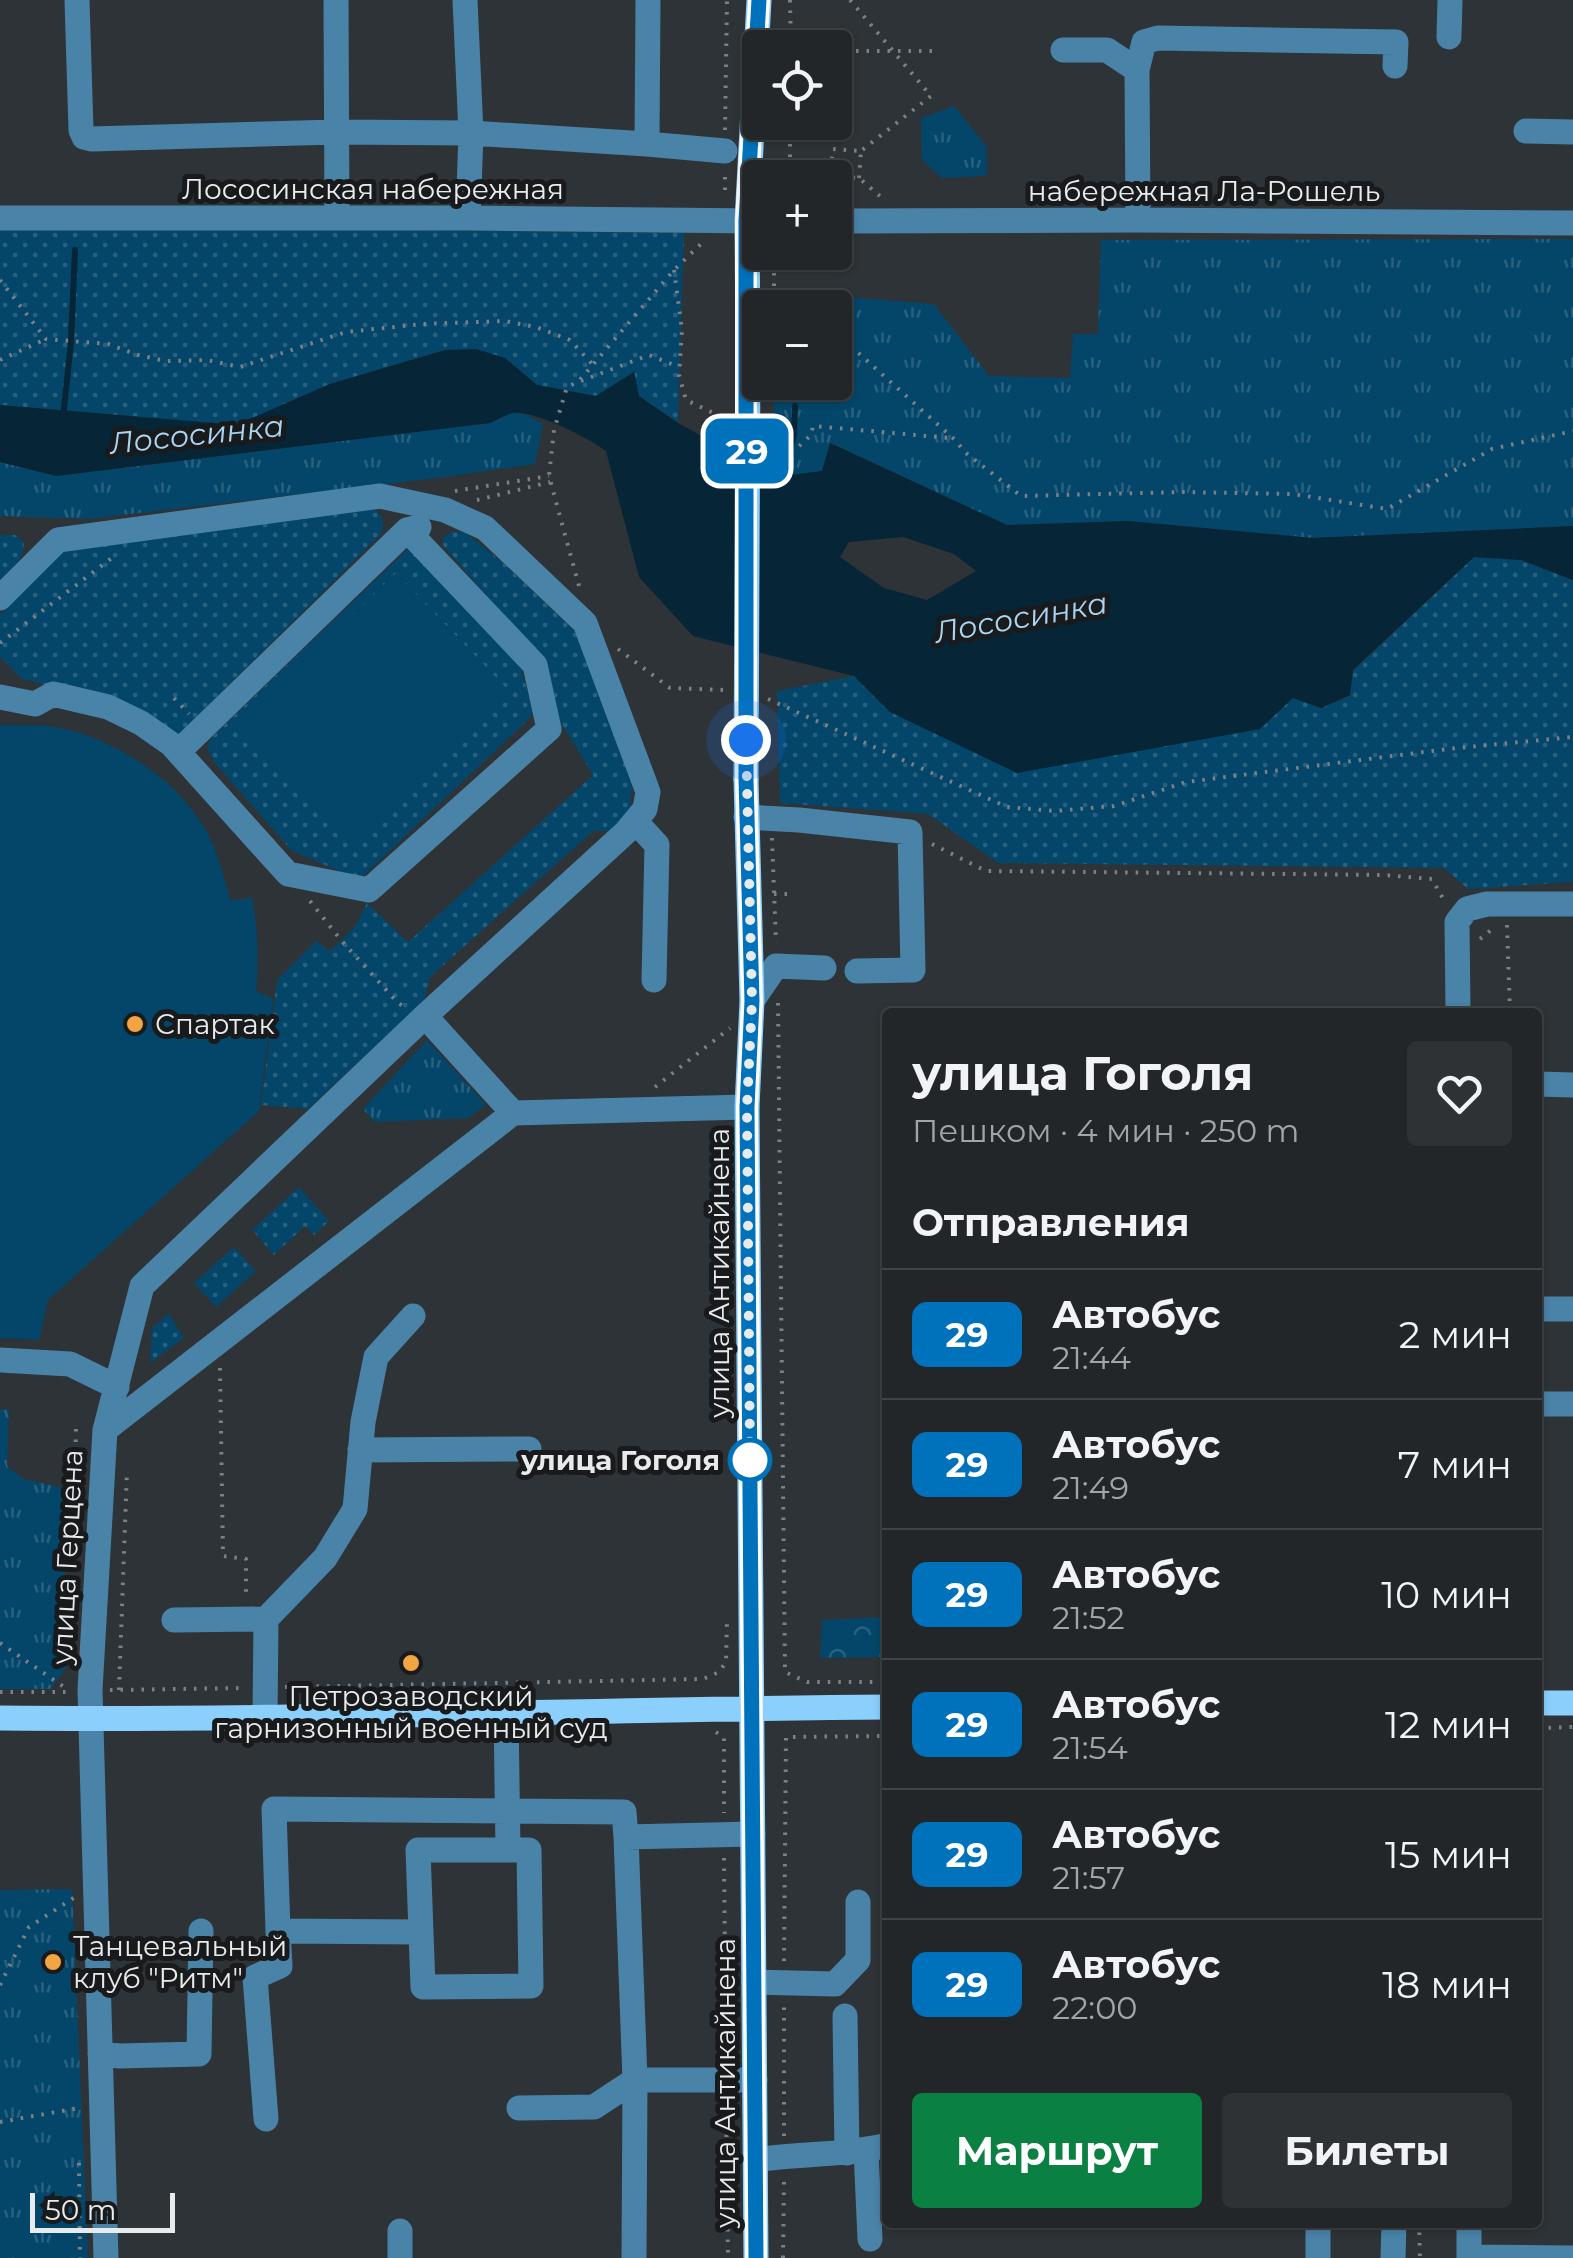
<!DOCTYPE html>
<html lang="ru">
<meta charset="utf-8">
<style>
:root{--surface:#222629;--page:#2e3235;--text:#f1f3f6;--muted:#a2a5a8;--line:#3f4346;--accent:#0b8043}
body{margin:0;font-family:Montserrat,sans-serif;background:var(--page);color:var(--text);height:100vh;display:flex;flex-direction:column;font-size:38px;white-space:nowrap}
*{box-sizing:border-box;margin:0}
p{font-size:32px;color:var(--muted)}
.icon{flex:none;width:55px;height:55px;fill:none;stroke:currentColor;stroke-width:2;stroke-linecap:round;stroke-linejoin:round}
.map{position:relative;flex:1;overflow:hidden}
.panel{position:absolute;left:882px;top:1008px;width:660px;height:1220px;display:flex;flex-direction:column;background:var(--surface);border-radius:10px;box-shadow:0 2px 8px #0004,0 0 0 2px var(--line)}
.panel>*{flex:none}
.badge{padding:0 20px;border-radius:15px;font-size:35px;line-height:65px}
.controls{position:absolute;left:742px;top:30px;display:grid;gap:20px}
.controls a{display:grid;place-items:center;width:110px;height:110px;border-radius:10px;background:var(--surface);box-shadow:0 2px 8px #0004,0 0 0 2px var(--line);font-size:50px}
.scale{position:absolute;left:30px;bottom:25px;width:145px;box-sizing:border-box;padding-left:10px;border:5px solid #e8ebed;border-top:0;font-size:28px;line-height:35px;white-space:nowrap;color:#e8ebed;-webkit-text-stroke:8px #181a1c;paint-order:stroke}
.you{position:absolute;width:50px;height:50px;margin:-25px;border:8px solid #fff;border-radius:50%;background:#1a73e8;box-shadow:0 0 0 15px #1a73e833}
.map>.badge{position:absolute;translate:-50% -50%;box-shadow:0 0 0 5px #fff}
h2{padding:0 30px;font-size:38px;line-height:90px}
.round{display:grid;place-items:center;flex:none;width:105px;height:105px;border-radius:10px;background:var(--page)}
.headline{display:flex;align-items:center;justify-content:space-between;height:170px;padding:0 30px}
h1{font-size:48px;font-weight:700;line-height:75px}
.action{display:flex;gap:20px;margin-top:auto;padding:20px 30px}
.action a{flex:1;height:115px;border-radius:10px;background:var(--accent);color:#fff;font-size:40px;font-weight:700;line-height:115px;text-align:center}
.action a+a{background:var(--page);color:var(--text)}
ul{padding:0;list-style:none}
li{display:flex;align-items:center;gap:30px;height:130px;padding:0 30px;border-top:2px solid var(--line)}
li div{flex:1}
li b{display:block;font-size:38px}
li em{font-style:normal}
li .badge{min-width:110px;font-weight:700;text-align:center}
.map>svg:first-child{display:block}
</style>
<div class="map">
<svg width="1573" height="2258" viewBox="0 0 1573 2258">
<defs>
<pattern id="grass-dots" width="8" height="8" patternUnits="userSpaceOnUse" patternTransform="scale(2.5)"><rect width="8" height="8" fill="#034669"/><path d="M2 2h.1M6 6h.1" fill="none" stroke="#28617f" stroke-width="1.8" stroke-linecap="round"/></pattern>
<pattern id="forest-crowns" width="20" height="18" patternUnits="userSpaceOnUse" patternTransform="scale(2.5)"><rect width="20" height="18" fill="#034669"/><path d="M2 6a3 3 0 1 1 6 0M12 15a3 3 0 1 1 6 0" fill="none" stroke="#28617f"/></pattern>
<pattern id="park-tufts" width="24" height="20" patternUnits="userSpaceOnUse" patternTransform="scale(2.5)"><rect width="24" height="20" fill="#034669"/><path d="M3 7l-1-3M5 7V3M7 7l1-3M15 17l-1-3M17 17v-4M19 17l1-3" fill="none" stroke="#28617f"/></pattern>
</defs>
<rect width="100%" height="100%" fill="#2e3337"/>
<path fill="url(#grass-dots)" d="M0,226l684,7 -6,190 -39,-27 -5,-24 -38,24 -59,-11 -32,-27 -60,-8 -115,34 -94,41 -236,-20z
M370,508l7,3 6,8 -1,14 -207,205 -68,-39 -85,-20 -22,-22v-42l63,-63 102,-18z
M454,531l12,2 36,29 77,73 40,104 13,46 -2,25 -20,21h-17l-163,146 -6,23 -116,109 -47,-4 16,-125 39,-39 14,10 25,-24 12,-24 41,39 185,-167 -34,-55 -14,-56 -102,-119v-8z
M0,535h15l9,8c0,17 -13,26 -24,37z
M407,550h6l107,115 13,46 -3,7 -166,157 -6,2 -7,-1 -59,-25 -78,-89 -7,-15 6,-11z
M1474,557l47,3 52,20v302l-105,7 -24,-21 -446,-5 -70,-49 -148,-11 -3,-112 77,-15 36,36 403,-15 28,11 29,-12 3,-25z
M299,1187l30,34 -15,14 -9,-9 -31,29 -22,-25z
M234,1247l22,24 -40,36 -22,-24z
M169,1313l15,25 -34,25 2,-35z"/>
<path fill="url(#forest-crowns)" d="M887,1617v40l-67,1 2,-38z"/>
<path fill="url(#park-tufts)" d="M954,106l33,41v29l-45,2 -20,-18 -1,-42z
M1573,239v287l-261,12 -184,-17 -121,4 -176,-82 -9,28 -39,5 -10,4 1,-97 61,-1v-74l-58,-1 2,-15 155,12 55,72 81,2 3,-44h25l3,-94z
M514,412l13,3 16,9 -8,40 -90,13 -357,42 -88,-3v-54l56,14 434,-53z
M427,1040l59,65 -18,13 -93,4 -12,-13z
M9,1409l-2,57 16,13 41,9 2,180 -16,21h-50v-279z
M72,1889l16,369h-88v-368z"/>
<path fill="#034669" d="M396,573l113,118 -158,152 -113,-118z
M0,725c25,0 53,-1 77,7 47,15 96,47 123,89 16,23 23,52 30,79l22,-2c6,31 7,61 4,93l17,8 -14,112 -211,189 -9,40 -39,-2z"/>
<path fill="#062537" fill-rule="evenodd" d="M476,349l29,9 32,27 59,11 38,-24 5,24 39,27 71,39 24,18 10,-4 39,-5 8,-28 177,82 121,-4 184,17 261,-12v54l-52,-20 -47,-3 -121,113 -3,25 -29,13 -28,-10 -33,31 -243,44 -127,-61 -36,-36 -161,-40 -54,-59 -33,-126c-18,-13 -71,-41 -93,-38 -7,1 -16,7 -23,10l-434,53 -56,-14v-57l236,20 94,-41 115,-34zM903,537l51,17 22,17 -49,29 -43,-12 -44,-31 9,-15z"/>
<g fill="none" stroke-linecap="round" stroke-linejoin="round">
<path stroke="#062537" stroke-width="6" d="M63,418l8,-76 4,-92
M783,476l11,-41 1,-29"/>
<path stroke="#7d8184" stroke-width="4" stroke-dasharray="2.5 8" stroke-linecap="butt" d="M790,0l1,48
M850,0l81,96 -70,55
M835,51h100
M725,130l2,-130
M790,178v-56
M859,178l2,-27 -28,-2 -3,27 29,2 22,19
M725,190v-20
M774,252v56
M674,270l8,60 -3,45 7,25 40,19
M0,280l46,59 62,5 30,11 28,6 41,-1 33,7 106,-35 77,-8 82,-3 31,6 34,13 23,25
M774,295l21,13
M835,332l119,107 12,14 55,43 159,-4 113,2 94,15 105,-60 81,-18
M0,360l46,-21
M581,381l68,-26 30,12
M770,441l26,8 15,-14 2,-9 137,12
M455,491l94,-15
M477,500l73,-18
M579,586l-30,-110 5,-46 13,-43 11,-5 96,-112 29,-28
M0,643l117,-89
M618,649l52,39 55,2
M174,698l15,16
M768,699l239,108 48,4 59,-5 72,-24 262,-33 125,-12
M772,838l4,105
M932,844l54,27 398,4 48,4 14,25
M774,894h20
M310,901l30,38 58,64 5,3
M1507,925l3,87
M1480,939l16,-13
M778,1003l7,669 22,10h81
M655,1087l75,-59
M220,1368l3,188 23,3v39
M73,1568l3,-141
M0,1643l67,46
M285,1687l418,-8 16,-7 7,-10 1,-42
M110,1690l135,-2
M119,1690l8,-220
M0,1692h70
M1538,1728l35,-1
M716,1732l8,6v75
M724,1858l2,200
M784,1961l2,-224 102,-1
M0,1985l29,-58 46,-30
M726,2103l2,155
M0,2122l79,-14
M784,2136v-131
M79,2163l1,95
M1419,2222l1,36
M783,2258l1,-78"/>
<path stroke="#4a83a8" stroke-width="25" d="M77,0l4,130 3,7 8,2 244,-7 135,1 176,11
M336,0l1,218
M465,0l6,133 -3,85
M648,0l-1,144 78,7
M1449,37l1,-37
M1063,50h44l30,20
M1526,131l47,1
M0,218h468l292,3
M1138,220l-1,-150 7,-28 14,-4 238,4 -1,24
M835,221l303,-1 435,3
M0,598l58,-58 322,-44 65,14 40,18 100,95 63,169 -3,17 -19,23 -201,184 -283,270 -37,144
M0,697l35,7 18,-10 55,13 33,16 30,21 117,130 81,16 180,-161 -14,-64 -128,-135
M179,751l228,-221 12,-3
M746,817l53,3 111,12 3,138 -56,1
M636,822l21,23 -3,135
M752,1001l24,-35 48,2
M1458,1012l-1,-90 10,-13 20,-5h86
M425,1016l88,97
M1538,1084l35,1
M1538,1309h35
M0,1360l70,4 47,23
M1538,1404h35
M360,1450l169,-1
M266,1619l59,-61 30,-49 8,-87 13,-65 37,-41
M174,1620l92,-1 -1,98
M506,1714l2,136h21l2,136 -108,1 -5,-137h90
M753,1834l-127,3 9,243h120
M278,1931l-4,-122 350,3 2,25
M754,1982l81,2 23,-24v-58
M845,2016l2,137
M100,2054l20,2 79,-2 2,-123
M519,2108l75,-1 41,-27 -1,178
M266,2119l-11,-142 25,-11 -2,-35 143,1
M866,2151l4,88
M755,2160c44,-7 89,-4 133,-15
M1469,2257l104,1
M106,2258l-16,-568 15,-260 408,-317 234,-6
M400,2258v-27
M1318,2258v-36
M1393,2258l1,-36
M1469,2258v-36"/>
<path stroke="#8bcffc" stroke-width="25" d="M748,348l-1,-127 12,-221
M746,779l6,222 -5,106 9,1151
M1538,1703h35
M0,1718c296,3 592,-9 888,-11"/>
<path stroke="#8bcffc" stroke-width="25" d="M746,779l2,-431"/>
</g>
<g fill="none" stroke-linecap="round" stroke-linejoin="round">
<defs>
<path id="line" d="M756,2258l-9,-1151 5,-106 -6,-222v-558l13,-221"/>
</defs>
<use href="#line" stroke="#fff" stroke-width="22"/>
<use href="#line" stroke="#0072bc" stroke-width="15"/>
<path stroke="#e8ebed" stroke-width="10" stroke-dasharray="0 18" d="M746,740l6,261 -5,106 3,353"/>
</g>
<g fill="#f2a542" stroke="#181a1c" stroke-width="4">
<circle cx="135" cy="1024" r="10"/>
<circle cx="411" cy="1663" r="10"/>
<circle cx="53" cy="1962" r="10"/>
</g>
<circle fill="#fff" stroke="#0072bc" stroke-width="5" cx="750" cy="1460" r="20"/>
<g text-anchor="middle" stroke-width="10" stroke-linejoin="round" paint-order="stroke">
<g font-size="28" fill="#e8ebed" stroke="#181a1c">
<text x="373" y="199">Лососинская набережная</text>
<text x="1204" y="201">набережная Ла-Рошель</text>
<text transform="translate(719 1273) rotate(-90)" y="10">улица Антикайнена</text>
<text transform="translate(67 1557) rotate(-87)" y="10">улица Герцена</text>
<text transform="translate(725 2083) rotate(-90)" y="10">улица Антикайнена</text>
</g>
<g font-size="28" fill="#e8ebed" stroke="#181a1c" text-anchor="start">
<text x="155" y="1034">Спартак</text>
<text x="411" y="1706" text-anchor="middle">Петрозаводский<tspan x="411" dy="32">гарнизонный военный суд</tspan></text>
<text x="73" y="1956">Танцевальный<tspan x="73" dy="32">клуб "Ритм"</tspan></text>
</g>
<g font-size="28" font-weight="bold" fill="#e8ebed" stroke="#181a1c" text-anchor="end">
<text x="720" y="1470">улица Гоголя</text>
</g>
<g font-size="30" font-style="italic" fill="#a9d4f2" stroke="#181a1c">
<text transform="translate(197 435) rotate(-6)" y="10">Лососинка</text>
<text transform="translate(1021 618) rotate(-10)" y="10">Лососинка</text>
</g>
</g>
</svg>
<div class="controls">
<a><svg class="icon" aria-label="locate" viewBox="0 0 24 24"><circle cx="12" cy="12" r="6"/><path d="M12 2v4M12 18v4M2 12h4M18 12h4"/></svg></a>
<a>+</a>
<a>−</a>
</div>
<div class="scale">50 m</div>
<div class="you" style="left:746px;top:740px"></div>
<b class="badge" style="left:747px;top:451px;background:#0072bc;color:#fff">29</b>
<section class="panel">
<div class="headline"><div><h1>улица Гоголя</h1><p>Пешком · 4 мин · 250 m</p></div><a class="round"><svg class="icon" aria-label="heart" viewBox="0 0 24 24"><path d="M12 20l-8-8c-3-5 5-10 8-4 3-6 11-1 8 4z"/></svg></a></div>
<h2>Отправления</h2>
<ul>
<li><span class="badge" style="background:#0072bc;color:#fff">29</span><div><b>Автобус</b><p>21:44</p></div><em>2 мин</em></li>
<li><span class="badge" style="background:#0072bc;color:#fff">29</span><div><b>Автобус</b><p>21:49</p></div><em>7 мин</em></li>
<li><span class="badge" style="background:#0072bc;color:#fff">29</span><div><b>Автобус</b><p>21:52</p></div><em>10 мин</em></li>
<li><span class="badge" style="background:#0072bc;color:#fff">29</span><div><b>Автобус</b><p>21:54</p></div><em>12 мин</em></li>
<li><span class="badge" style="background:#0072bc;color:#fff">29</span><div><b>Автобус</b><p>21:57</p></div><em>15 мин</em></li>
<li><span class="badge" style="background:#0072bc;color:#fff">29</span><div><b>Автобус</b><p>22:00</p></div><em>18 мин</em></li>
</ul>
<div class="action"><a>Маршрут</a><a>Билеты</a></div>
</section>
</div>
